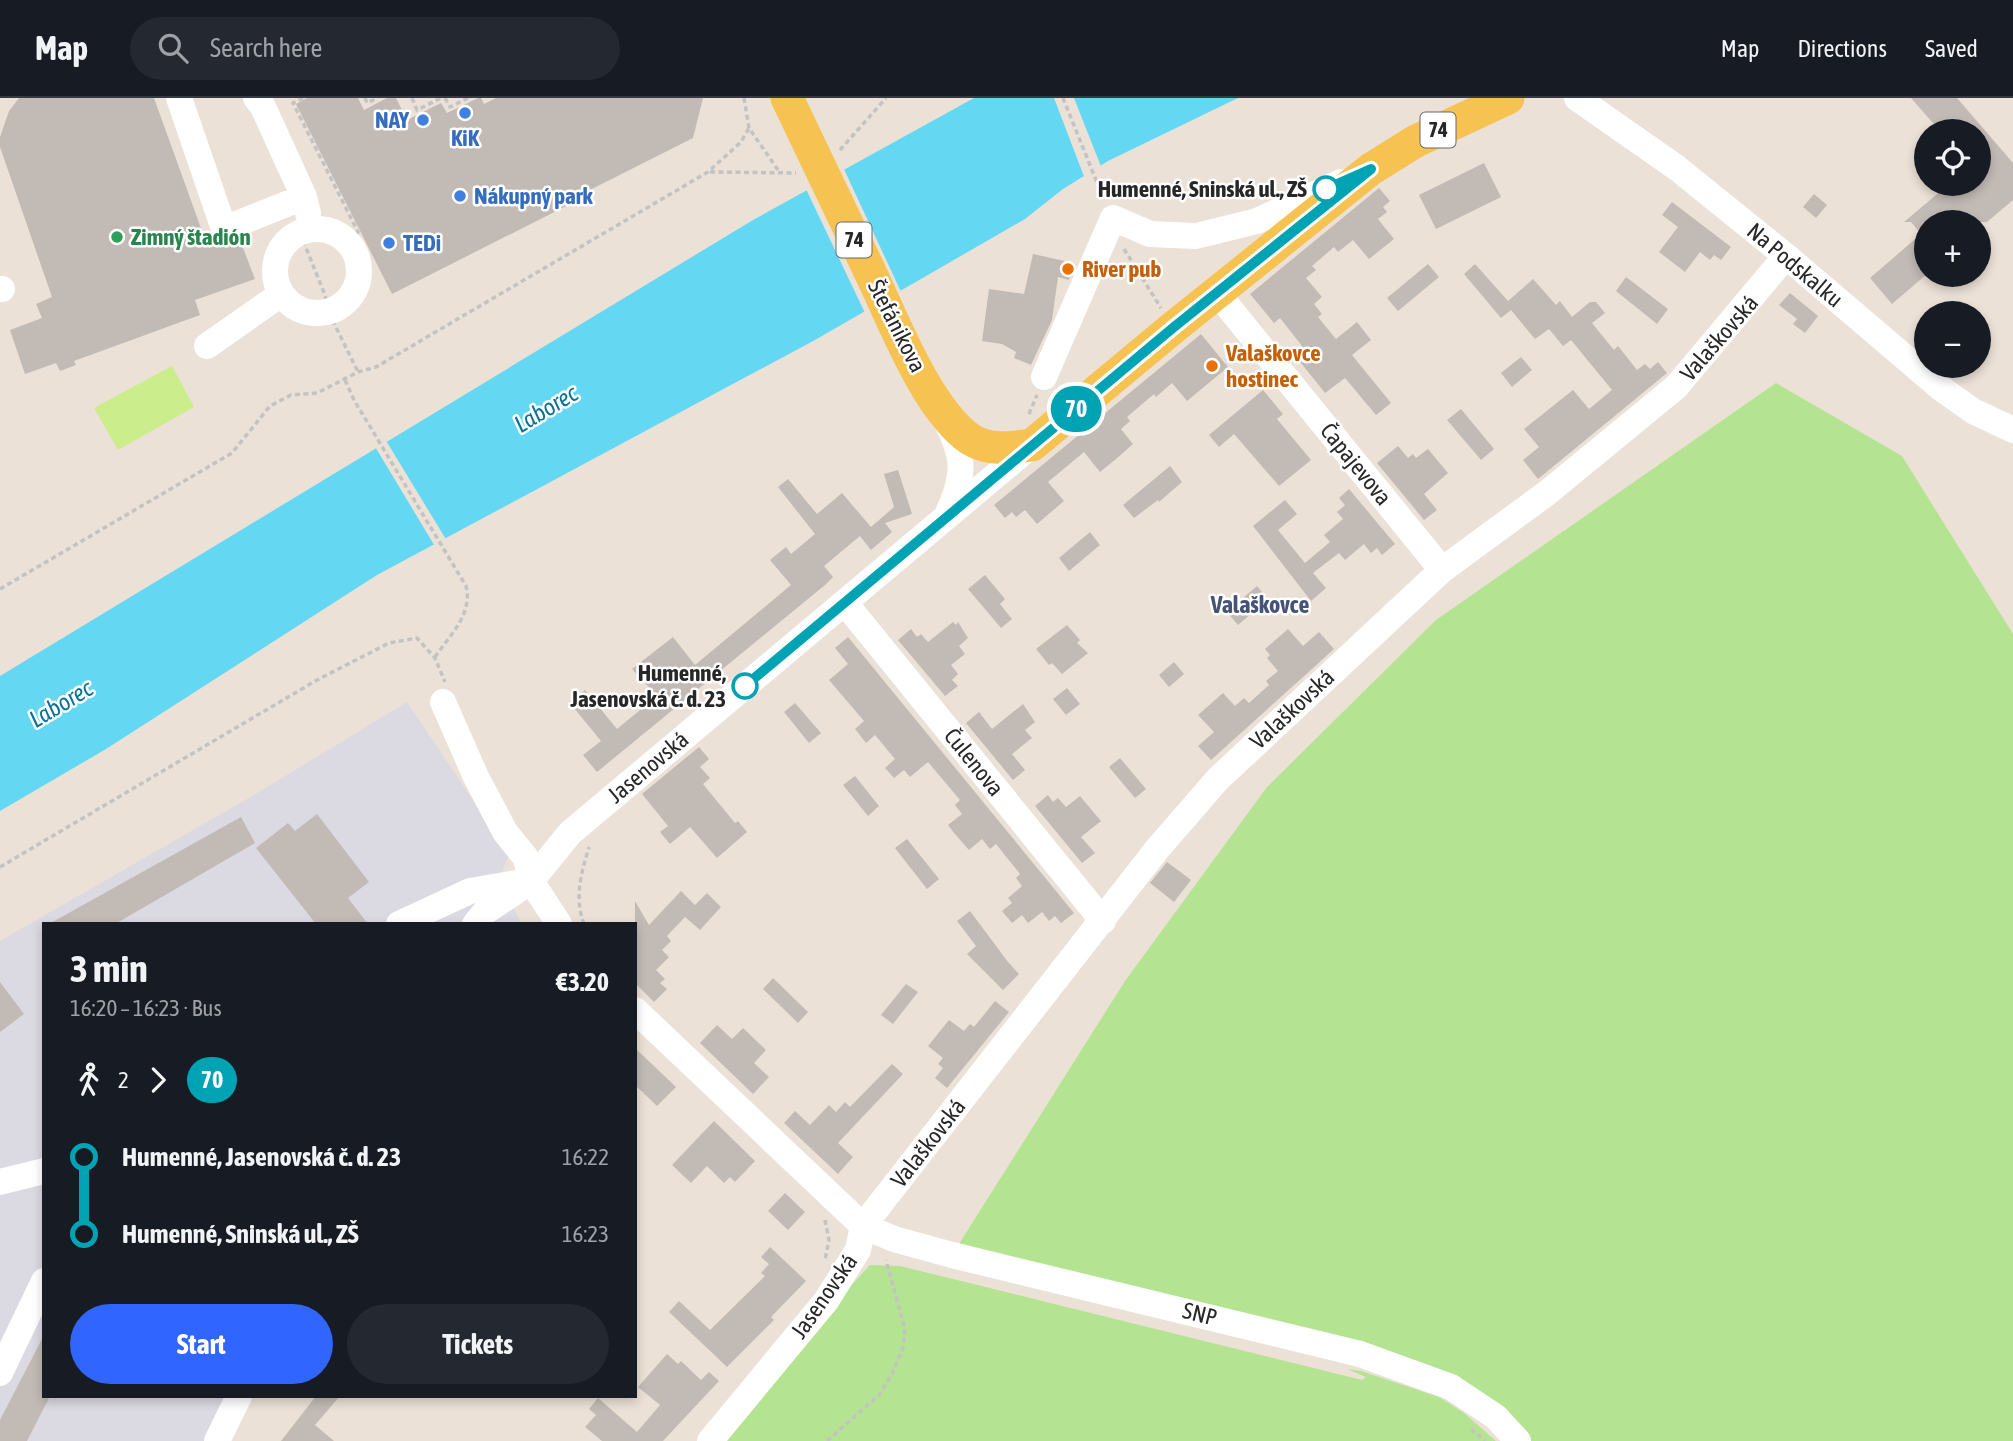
<!DOCTYPE html>
<meta charset="utf-8">
<style>
:root{--surface:#171b24;--page:#242831;--text:#f1f3f6;--muted:#9ea1a6;--line:#363941;--accent:#3066ff}
body{margin:0;font-family:"Asap Condensed",sans-serif;background:var(--page);color:var(--text);height:100vh;display:flex;flex-direction:column;font-size:26px;white-space:nowrap}
*{box-sizing:border-box;margin:0}
p{font-size:23px;color:var(--muted)}
.icon{flex:none;width:38px;height:38px;fill:none;stroke:currentColor;stroke-width:2;stroke-linecap:round;stroke-linejoin:round}
.map{position:relative;flex:1;overflow:hidden}
.details{position:absolute;left:42px;top:824px;width:595px;height:476px;display:flex;flex-direction:column;background:var(--surface);border-radius:0px;box-shadow:0 4px 10px #0003}
.details>*{flex:none}
.badge{padding:0 14px;border-radius:23px;font-size:24px;line-height:46px}
.tools{position:absolute;left:1914px;top:21px;display:grid;gap:14px}
.tools a{display:grid;place-items:center;width:77px;height:77px;border-radius:50%;background:var(--surface);box-shadow:0 4px 10px #0003;font-size:35px}
.map>.badge{position:absolute;translate:-50% -50%;box-shadow:0 0 0 4px #fff}
.legs{display:flex;align-items:center;gap:10px;height:77px;padding:0 28px;font-size:23px}
.legs p{margin-inline-start:auto}
.head{display:flex;align-items:center;justify-content:space-between;height:119px;padding:0 28px}
h1{font-size:38px;font-weight:700;line-height:52px}
.button{display:flex;gap:14px;margin-top:auto;padding:14px 28px}
.button a{flex:1;height:80px;border-radius:42px;background:var(--accent);color:#fff;font-size:28px;font-weight:700;line-height:80px;text-align:center}
.button a+a{background:var(--page);color:var(--text)}
ul{padding:0 28px;list-style:none}
li{display:flex;align-items:center;gap:24px;height:77px;font-size:26px}
li i{display:grid;place-items:center;width:10px;height:100%;margin:0 9px;background:currentColor}
li i::after{content:'';width:18px;height:18px;margin:-9px;border:5px solid;border-radius:50%;background:var(--surface)}
li p{margin-inline-start:auto}
li:first-child i{background:linear-gradient(#0000 50%,currentColor 0)}
li:last-child i{background:linear-gradient(currentColor 50%,#0000 0)}
header{display:flex;align-items:center;gap:42px;box-sizing:border-box;height:98px;padding:0 35px;background:var(--surface);border-bottom:2px solid var(--line)}
header strong{font-size:33px}
nav{display:flex;gap:38px;margin-inline-start:auto;font-size:24px}
.search{width:490px;height:63px;background:var(--page);display:flex;align-items:center;gap:18px;box-sizing:border-box;padding:0 24px;border-radius:38px;color:var(--muted);font-size:26px}
.map>svg:first-child{display:block}
</style>
<header>
<strong>Map</strong>
<div class="search"><svg class="icon" aria-label="search" viewBox="0 0 24 24"><circle cx="10" cy="10" r="6"/><path d="M15 15l6 6"/></svg>Search here</div>
<nav><a>Map</a><a>Directions</a><a>Saved</a></nav>
</header>
<div class="map">
<svg width="2013" height="1343" viewBox="0 0 2013 1343">
<rect width="100%" height="100%" fill="#ebe1d7"/>
<path fill="#dbd9e2" d="M407,604l102,152 -10,26 23,44h-478v472l205,1 -23,44h-226v-500l254,-146z"/>
<path fill="#b4e491" d="M1776,285l126,73 111,178v807h-495l-67,-54 -499,-132 173,-274 142,-194 169,-167z
M870,1167l30,1 462,114 4,-3 -19,-8 14,2 78,26 25,16 32,28h-769l95,-124z"/>
<path fill="#cbed8c" d="M172,268l22,41 -76,43 -24,-42z"/>
<path fill="#64d8f3" d="M974,0h264l-130,63 -45,28 -38,30 -210,121 -438,235 -271,174 -106,62v-135l753,-456z"/>
<path fill="#ebe1d7" d="M1054,0h20l28,71 -17,10z
M843,69l59,127 -36,21 -61,-128z
M385,341l62,102 -11,7 -62,-103z"/>
<path fill="#c2bbb5" d="M19,0h135l52,144 7,-2 9,5 18,-5 15,39 -60,21 5,15 -126,46 2,4 -16,6 -4,-8 -31,11 -15,-44 32,-12 -6,-14 16,-7 -52,-150v-10l9,-26z
M307,0h51l6,12 23,-12h9l11,22 34,-17 6,10 31,-15h3l3,6 12,-6h207l-10,40 -115,58 2,3 -188,95 -96,-190z
M1911,0h46l56,65v37l-26,22h-60v52l-35,30 -22,-26 51,-44 -10,-12h-7l45,-38h30v-53h-39z
M1484,65l17,34 -65,32 -17,-34z
M1379,90l11,13 -7,6 4,5 -9,7 16,20 -25,20 -16,-19 -15,12 -4,-5 -22,19 4,4 -10,8 16,19 -8,7 8,10 -4,3 18,22 21,-17 14,18 -19,15 39,48 -15,12 -31,-37 -20,15 -32,-40 9,-7 -22,-28 -6,5 -24,-29z
M1814,96l13,11 -11,13 -13,-11z
M1672,104l59,45 -10,13 -7,-5 -4,5 -10,-8 -15,20 -26,-20 19,-25 -16,-12z
M1033,156l41,9 -5,17 -11,-3 -6,43 -21,45 -17,-7 2,-6 -14,-8 -20,-3 7,-52 35,5z
M1428,166l11,13 -41,34 -11,-13z
M1475,166l33,37 25,-22 23,26 4,-4 12,16 18,-15h6l9,11 -13,10 22,27 4,-4 19,24 8,-6 5,5 8,-7 9,11 -129,106 -15,-19 16,-13 -15,-18 49,-39 16,19 23,-19 -41,-50 -8,6 -14,-17 -14,10 -24,-29 -10,8 -37,-44z
M1626,179l42,32 -11,15 -41,-33z
M1790,195l28,23 -13,17 -12,-9 4,-5 -18,-14z
M1201,236l27,33 -41,34 -15,-18 -16,14 -2,-3 -27,23 3,4 -9,8 12,15 -17,15 -16,13 -16,-20 -36,30 16,19 -27,23 -12,-14 -9,7 -4,-5 -7,6 -11,-13z
M1521,259l11,13 -20,17 -11,-14z
M1263,292l20,24 -6,5 34,41 -32,26 -45,-52 -15,13 -10,-12z
M1461,311l33,40 -13,11 -34,-40z
M1398,348l10,12 5,-4 3,4 12,-9 20,24 -24,21 13,16 -13,10 -47,-57z
M1170,368l12,16 -23,20 -1,-2 -24,18 -11,-13z
M898,372l14,44 -27,9 7,9 -21,18 -11,-14 -36,30 9,11 -8,8 -228,187 -14,-17 18,-14 -32,-39 16,-12 32,39 40,-33 -25,-27 41,-32 22,28 96,-80 -21,-25 16,-13 5,7 24,-20 -37,-47 10,-8 29,35 25,-21 29,34 23,-20 -10,-33z
M1349,391l46,55 -13,11 -5,-7 -6,5 -7,-9 -19,16 -6,-7 -26,20 13,15 -15,13 -58,-75 32,-26 12,14 -19,16 27,33 25,-21 -6,-7 19,-16 -6,-7 8,-7 -6,-7z
M1090,434l10,13 -31,26 -10,-13z
M985,477l20,24 -5,5 12,15 -11,9 -33,-39z
M1257,488l11,13 -30,26 -11,-13z
M953,524l3,3 2,-3 10,16 -9,8 6,8 -14,11 7,9 -6,6 6,6 -13,10 -47,-56 13,-11 6,8 4,-3 7,8z
M1067,527l13,15 -3,3 11,10 -26,21 -10,-11 -3,2 -13,-16z
M1288,531l15,17 16,-14 15,17 -123,111 -13,-14 16,-14 -16,-17 25,-22 12,13 9,-8 5,5 20,-18 -3,-4 12,-10 -11,-13 3,-3 -5,-6z
M848,539l226,276 -13,10 -6,-7 -6,5 -7,-9 -14,11 -6,-8 -10,8 -10,-12 10,-8 -4,-5 14,-12 -6,-8 4,-4 -24,-30 -6,5 -8,-10 -13,11 -15,-17 -6,-8 14,-11 -7,-9 5,-5 -32,-38 -18,15 -6,-7 -10,8 -9,-10 10,-9 -20,-24 -9,8 -11,-14 9,-8 -35,-41 19,-16 -13,-16z
M1174,564l10,12 -15,13 -10,-12z
M1067,590l13,16 -14,11 -13,-16z
M795,605l26,30 -12,10 -25,-31z
M1023,606l12,18 -10,8 7,8 -20,16 13,16 -12,10 -47,-57 13,-11 13,17z
M699,649l10,12 -9,8 10,11 -7,6 32,39 3,-2 9,11 -30,26 -27,-31 -20,17 -10,-12 8,-6 -26,-32z
M1120,660l26,31 -11,9 -26,-31z
M855,678l24,30 -11,10 -25,-31z
M1048,697l5,7 5,-4 8,9 14,-11 21,25 -20,16 14,16 -13,10 -47,-57z
M317,716l52,68 -21,16 20,26h-52l-60,-76 32,-25 7,8z
M241,719l14,26 -140,81h-66z
M907,741l32,40 -12,10 -32,-41z
M1167,764l24,18 -17,22 -24,-19z
M681,793l14,14 12,-12 14,14 -21,23 -15,-13 -18,19 4,5 -9,9 7,7 -13,13 9,9 -5,4 7,6 -13,13 -19,-19v-82l14,24z
M970,813l38,51 11,12 -16,16 -36,-36 9,-8 -19,-25z
M773,880l35,34 -10,11 -35,-34z
M0,884l24,32 -24,18z
M906,886l12,8 -25,32 -12,-9z
M995,903l14,11 -62,76 -12,-10 8,-10 -5,-4 5,-6 -15,-12 21,-26 15,11 6,-7 4,3z
M717,927l15,14 11,-11 23,22 -12,13 15,14 -16,17 -53,-51z
M635,950l41,39 -19,19 -22,-21z
M892,966l11,10 -65,69 15,14 -15,17 -54,-51 11,-12 15,14 19,-20 7,7 9,-10 5,5z
M714,1023l41,40 -20,21 -5,-5 -6,6 -17,-17 -16,17 -19,-18z
M785,1095l20,19 -17,18 -20,-19z
M770,1149l36,34 -35,36 3,3 -47,47 -58,-55 10,-11 31,29 55,-54 -4,-3 8,-9 -8,-7z
M44,1237v61h6l-23,45h-27v-21z
M667,1256l11,10 3,-3 20,19 8,-8 10,9 -56,60h-61l-17,-14 11,-12 -7,-6 9,-11 39,34 23,-27 -22,-18z
M316,1298h24l-25,29 19,16h-53z"/>
<g fill="none" stroke-linecap="round" stroke-linejoin="round">
<path stroke="#c3c3c3" stroke-width="3.5" stroke-dasharray="5 3.5" stroke-linecap="butt" d="M303,0l-10,5 65,129 -9,11
M365,0l2,5 10,-5
M412,0l5,12 24,-12
M445,0l5,9 18,-9
M744,0l5,30 31,45
M1063,0l41,102
M840,52l46,-52
M710,74l86,1
M300,135l25,62 3,16 30,61
M1124,151l37,59
M345,282l9,20 112,186c7,28 -16,49 -31,71
M1029,316l8,-19
M0,491l232,-136 38,-47 21,-11 26,-2 41,-21 18,-5 332,-195 33,-30 8,-14
M0,769l317,-187 72,-37 28,-5 18,20 10,24
M584,826c-10,-27 -3,-50 5,-77
M825,1122l4,20 -4,20
M1471,1331l14,12
M827,1343l52,-46 12,-19 12,-28 2,-19 -19,-69"/>
<path stroke="#fff" stroke-width="26" d="M179,0l45,131 80,-32
M256,0l7,9 41,90 4,16
M1577,0l100,70 109,88 156,133 31,22 40,19
M275 173a42 42 0 1 1 84 0a42 42 0 1 1-84 0Z
M0,191h2
M1217,195l225,277
M207,248l74,-52
M1044,279l69,-159 37,16 46,2 61,-15 84,-39
M946,323c19,36 19,55 2,92
M845,505l258,318
M443,604l33,75 29,55 21,26 5,23 28,43
M399,826l71,-33 52,-9
M475,826l10,-12 46,-31 39,-48 462,-388
M635,912l228,216 31,13 58,16 408,99 91,33 45,30 22,24
M0,1084l44,-11
M0,1275l44,-92
M217,1343l22,-45
M710,1343l116,-140 32,-51 5,-24 295,-378 60,-69 224,-209 105,-77 129,-106 110,-131"/>
<path stroke="#f6c352" stroke-width="33" d="M787,0c28,59 56,118 85,178 22,46 55,133 98,163 18,12 41,9 62,6l142,-118 197,-158 45,-28 92,-43"/>
</g>
<g fill="none" stroke-linecap="round" stroke-linejoin="round">
<defs>
<path id="line-1" d="M745,588l429,-359 197,-158 -45,20"/>
</defs>
<use href="#line-1" stroke="#fff" stroke-width="16"/>
<use href="#line-1" stroke="#00a3b4" stroke-width="10"/>
</g>
<g fill="#3f7fe0" stroke="#fff" stroke-width="2.5">
<circle cx="465" cy="15" r="7"/>
<circle cx="423" cy="22" r="7"/>
<circle cx="460" cy="98" r="7"/>
<circle cx="389" cy="145" r="7"/>
</g>
<g fill="#fff" stroke="#00a3b4" stroke-width="3.5">
<circle cx="1326" cy="91" r="12"/>
<circle cx="745" cy="588" r="12"/>
</g>
<circle fill="#2e9e5b" stroke="#fff" stroke-width="2.5" cx="117" cy="139" r="7"/>
<g fill="#e8710a" stroke="#fff" stroke-width="2.5">
<circle cx="1068" cy="171" r="7"/>
<circle cx="1212" cy="268" r="7"/>
</g>
<g text-anchor="middle" stroke-width="5" stroke-linejoin="round" paint-order="stroke">
<g fill="#fff" stroke="#686868" stroke-width="2">
<rect x="1420.5" y="14.5" width="35" height="35" rx="5"/>
<rect x="836.5" y="124.5" width="35" height="35" rx="5"/>
</g>
<g font-size="21" font-weight="bold" fill="#272727">
<text x="1438" y="39">74</text>
<text x="854" y="149">74</text>
</g>
<g font-size="23" font-weight="bold" fill="#366cbe" stroke="#fff" text-anchor="start">
<text x="409" y="30" text-anchor="end">NAY</text>
<text x="465" y="48" text-anchor="middle">KiK</text>
<text x="474" y="106">Nákupný park</text>
<text x="403" y="153">TEDi</text>
</g>
<g font-size="23" font-weight="bold" fill="#272727" stroke="#fff" text-anchor="end">
<text x="1307" y="99">Humenné, Sninská ul., ZŠ</text>
<text x="726" y="583">Humenné,<tspan x="726" dy="26">Jasenovská č. d. 23</tspan></text>
</g>
<g font-size="23" font-weight="bold" fill="#27864d" stroke="#fff" text-anchor="start">
<text x="131" y="147">Zimný štadión</text>
</g>
<g font-size="23" fill="#272727" stroke="#fff">
<text transform="translate(1795 167) rotate(40)" y="8">Na Podskalku</text>
<text transform="translate(897 228) rotate(63)" y="8">Štefánikova</text>
<text transform="translate(1719 240) rotate(-49)" y="8">Valaškovská</text>
<text transform="translate(1356 366) rotate(51)" y="8">Čapajevova</text>
<text transform="translate(1292 611) rotate(-43)" y="8">Valaškovská</text>
<text transform="translate(974 664) rotate(51)" y="8">Čulenova</text>
<text transform="translate(648 669) rotate(-40)" y="8">Jasenovská</text>
<text transform="translate(928 1045) rotate(-52)" y="8">Valaškovská</text>
<text transform="translate(824 1198) rotate(-55)" y="8">Jasenovská</text>
<text transform="translate(1200 1216) rotate(14)" y="8">SNP</text>
</g>
<g font-size="23" font-weight="bold" fill="#c56008" stroke="#fff" text-anchor="start">
<text x="1082" y="179">River pub</text>
<text x="1226" y="263">Valaškovce<tspan x="1226" dy="26">hostinec</tspan></text>
</g>
<g font-size="24" font-style="italic" fill="#08739a" stroke="#fff">
<text transform="translate(546 311) rotate(-31)" y="8">Laborec</text>
<text transform="translate(61 606) rotate(-31)" y="8">Laborec</text>
</g>
<g font-size="24" font-weight="bold" fill="#465379" stroke="#fff">
<text x="1260" y="515">Valaškovce</text>
</g>
</g>
</svg>
<div class="tools">
<a><svg class="icon" aria-label="locate" viewBox="0 0 24 24"><circle cx="12" cy="12" r="6"/><path d="M12 2v4M12 18v4M2 12h4M18 12h4"/></svg></a>
<a>+</a>
<a>−</a>
</div>
<b class="badge" style="left:1076px;top:311px;background:#00a3b4;color:#fff">70</b>
<section class="details">
<div class="head"><div><h1>3 min</h1><p>16:20 – 16:23 · Bus</p></div><b>€3.20</b></div>
<div class="legs"><svg class="icon" aria-label="walk" viewBox="0 0 24 24"><circle cx="13" cy="4" r="2"/><path d="M13 8l-2 6 4 7M11 14l-3 7M7 12l3-4h3l4 4"/></svg>2<svg class="icon" aria-label="forward" viewBox="0 0 24 24"><path d="M9 5l7 7-7 7"/></svg><b class="badge" style="background:#00a3b4;color:#fff">70</b></div>
<ul>
<li><i style="color:#00a3b4"></i><b>Humenné, Jasenovská č. d. 23</b><p>16:22</p></li>
<li><i style="color:#00a3b4"></i><b>Humenné, Sninská ul., ZŠ</b><p>16:23</p></li>
</ul>
<div class="button"><a>Start</a><a>Tickets</a></div>
</section>
</div>
